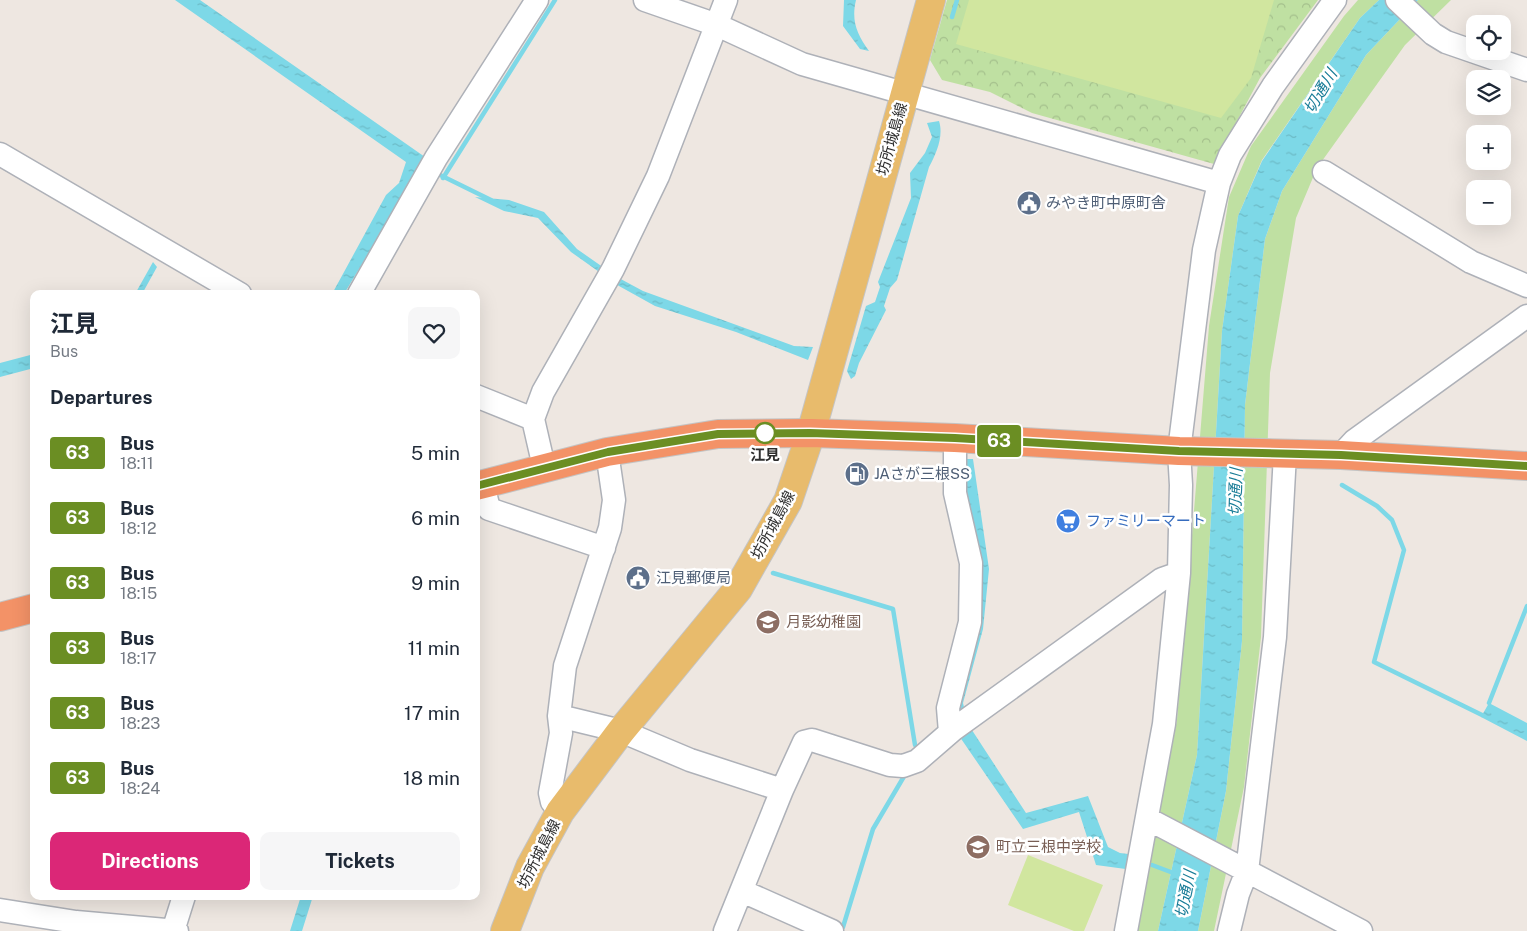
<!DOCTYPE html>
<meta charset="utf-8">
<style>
:root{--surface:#fff;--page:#f6f6f7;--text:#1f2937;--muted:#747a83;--accent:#db2777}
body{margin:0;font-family:"Public Sans","Noto Sans JP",sans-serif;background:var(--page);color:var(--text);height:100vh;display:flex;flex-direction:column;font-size:19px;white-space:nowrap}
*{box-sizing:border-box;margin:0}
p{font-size:16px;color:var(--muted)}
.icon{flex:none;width:28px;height:28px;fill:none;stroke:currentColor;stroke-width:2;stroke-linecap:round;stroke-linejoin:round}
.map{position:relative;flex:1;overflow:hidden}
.details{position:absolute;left:30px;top:290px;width:450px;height:610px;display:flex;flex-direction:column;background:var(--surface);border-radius:10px;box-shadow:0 5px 20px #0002}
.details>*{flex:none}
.badge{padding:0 10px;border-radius:4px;font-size:18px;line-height:32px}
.fabs{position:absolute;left:1466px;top:15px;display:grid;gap:10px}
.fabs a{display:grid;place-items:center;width:45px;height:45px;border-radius:10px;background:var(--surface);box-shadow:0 5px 20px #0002;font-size:25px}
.map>.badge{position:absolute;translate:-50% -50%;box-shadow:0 0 0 2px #fff}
h2{padding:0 20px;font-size:19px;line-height:45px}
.round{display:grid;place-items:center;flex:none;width:52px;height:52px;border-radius:10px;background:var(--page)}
.headline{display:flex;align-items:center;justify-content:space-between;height:85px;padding:0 20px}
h1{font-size:24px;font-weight:700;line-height:38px}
.cta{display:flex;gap:10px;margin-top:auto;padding:10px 20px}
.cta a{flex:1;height:58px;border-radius:10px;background:var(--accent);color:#fff;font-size:20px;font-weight:700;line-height:58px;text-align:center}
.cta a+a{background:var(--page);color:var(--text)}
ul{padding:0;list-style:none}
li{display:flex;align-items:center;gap:15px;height:65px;padding:0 20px}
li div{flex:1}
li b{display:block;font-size:19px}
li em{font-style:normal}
li .badge{min-width:55px;font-weight:700;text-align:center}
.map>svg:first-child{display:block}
</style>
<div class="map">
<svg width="1527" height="931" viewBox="0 0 1527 931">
<defs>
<pattern id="park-crowns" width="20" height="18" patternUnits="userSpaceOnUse" patternTransform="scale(1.25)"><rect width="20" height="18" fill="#bfe0a2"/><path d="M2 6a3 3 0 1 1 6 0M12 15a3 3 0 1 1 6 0" fill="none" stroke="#a4c08c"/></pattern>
<pattern id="water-ripples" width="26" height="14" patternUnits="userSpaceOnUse" patternTransform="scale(1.25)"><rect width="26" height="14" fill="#7dd8e7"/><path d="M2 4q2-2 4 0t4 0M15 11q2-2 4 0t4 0" fill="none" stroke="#6cbac6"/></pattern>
</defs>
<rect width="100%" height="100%" fill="#eee7e1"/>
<path fill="#bfe0a2" d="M1358,0h21l-19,18 -98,142 -24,56 -16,115 -25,424 -39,176h-22l41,-211 32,-394 20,-129 22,-51 93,-130z
M1418,0h33l-46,45 -88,123 -21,50 -26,155 -9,264 -17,150 -30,144h-16l28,-140 16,-150 3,-236 20,-166 17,-48 84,-136z"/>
<path fill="url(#park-crowns)" d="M947,0h371l-58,78 -46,86 -182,-51 -42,-21 -48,-12 -12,-20z"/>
<path fill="#d1e69f" d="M969,0h305l-23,78 -30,40 -265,-74z
M1028,855l75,30 -19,46h-10l-66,-26z"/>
<path fill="url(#water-ripples)" d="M175,0h25l225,157c-24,47 -54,91 -81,137h-12l54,-99 13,-12 7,-21z
M844,0h12c-5,21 1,34 13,51l-9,-2 -17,-23z
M1379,0h39l-52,55 -84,136 -17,48 -20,166 -3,236 -16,150 -28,140h-40l39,-176 25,-424 16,-115 24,-55 98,-143z
M939,121c5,15 -3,33 -10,46l-32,113 -7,8 -6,18 2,4 -27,53 -4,13 -4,3 -4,-8 19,-65 9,-4 5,-15 -2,-5 33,-84 -1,-25 15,-20 7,-16 -5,-14z
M475,197l34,3 35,12 33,37 40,28 26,14 151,55 19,1 -5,13 -72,-28 -81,-26 -36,-20 -48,-34 -33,-34 -34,-7z
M153,262l4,5 -15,27h-7z
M34,354v14l-34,9v-14z
M963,459h10l16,110 -6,60 -20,74 5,21 58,89 62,-17 20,51 12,6 16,2 -3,15 -37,-5 -17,-53 -56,17 -70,-102 21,-104 -12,-121z
M1489,703l38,20v18l-46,-24z
M301,896h12l-11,35h-12z"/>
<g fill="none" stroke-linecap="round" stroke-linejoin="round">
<path stroke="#7dd8e7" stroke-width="4.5" d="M952,17l5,-17
M436,173l55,27
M443,178l112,-178
M1342,485l35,21 15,14 12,30 -30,112 108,53
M773,573l120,36 22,136
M1489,703l38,-97
M1152,865l24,9
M843,927l30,-98 33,-56"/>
<defs>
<path id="minor" d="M645,0l72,25 85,39 417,119
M1397,0l36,34 13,8 81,28
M0,154l240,140
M1324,172l147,90 56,24
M359,294l77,-136 101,-158
M476,396l57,23
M1341,455l13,-14 173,-125
M544,467l-11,-48 10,-27 70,-123 45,-93 68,-176
M483,484l6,25 115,39
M559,716l62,15 69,29 92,30
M950,732l-2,-24 22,-86 1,-59 -16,-70v-55
M560,812l-8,-10 -2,-9 11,-60 -2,-17 6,-50 45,-138 4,-28 -7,-48
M1148,819l213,112
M742,891l90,40
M0,910l76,12 101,9
M173,931l11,-35
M725,931l57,-141 22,-48 8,-2 78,25 13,1 14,-5 37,-32 208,-150 17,-6
M1126,931l38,-207 15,-151 2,-88 -2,-34 25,-201 15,-67 11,-28 43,-69 62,-86
M1229,931l9,-37 9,-23 28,-234 10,-183"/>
<path id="major" d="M505,931l25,-64 30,-55 61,-81 117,-142 50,-88 23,-68 120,-433"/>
<path id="highway" d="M476,486l131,-34 111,-18 93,-1 144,5 224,13 162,4 186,11
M0,617l34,-9"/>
</defs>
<use href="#minor" stroke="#aeb1b8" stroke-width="25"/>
<use href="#major" stroke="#c4c4c4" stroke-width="30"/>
<use href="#highway" stroke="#c4c4c4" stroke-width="30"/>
<use href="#minor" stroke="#fff" stroke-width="22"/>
<use href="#major" stroke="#e8bb6c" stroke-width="28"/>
<use href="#highway" stroke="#f39267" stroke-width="28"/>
</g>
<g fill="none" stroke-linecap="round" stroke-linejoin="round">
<defs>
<path id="line" d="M476,486l132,-34 110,-18 92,-1 145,5 224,13 162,4 186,11"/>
</defs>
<use href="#line" stroke="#fff" stroke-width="11"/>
<use href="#line" stroke="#6b8e23" stroke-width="8"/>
</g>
<defs>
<symbol id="civic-disc" viewBox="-11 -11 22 22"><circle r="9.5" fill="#5c6f8a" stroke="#fff"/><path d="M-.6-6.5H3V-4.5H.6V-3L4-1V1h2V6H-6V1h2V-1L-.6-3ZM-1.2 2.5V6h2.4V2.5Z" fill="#fff"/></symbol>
<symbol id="fuel-disc" viewBox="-11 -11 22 22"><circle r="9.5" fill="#5c6f8a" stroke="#fff"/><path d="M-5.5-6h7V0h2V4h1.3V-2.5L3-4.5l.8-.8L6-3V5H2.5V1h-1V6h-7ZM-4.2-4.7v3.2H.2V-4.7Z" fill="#fff"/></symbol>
<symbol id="supermarket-disc" viewBox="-11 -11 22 22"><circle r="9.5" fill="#3f7fe0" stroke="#fff"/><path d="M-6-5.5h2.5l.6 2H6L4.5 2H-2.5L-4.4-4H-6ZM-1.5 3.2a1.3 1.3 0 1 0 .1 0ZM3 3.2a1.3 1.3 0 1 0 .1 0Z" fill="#fff"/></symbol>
<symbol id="school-disc" viewBox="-11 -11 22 22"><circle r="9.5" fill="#8d6e63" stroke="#fff"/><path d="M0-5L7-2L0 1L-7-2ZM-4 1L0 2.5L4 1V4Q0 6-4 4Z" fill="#fff"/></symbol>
</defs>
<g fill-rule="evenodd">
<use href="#civic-disc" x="1015" y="189" width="28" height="28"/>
<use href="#fuel-disc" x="843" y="460" width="28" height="28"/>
<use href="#supermarket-disc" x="1054" y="507" width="28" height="28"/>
<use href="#civic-disc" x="624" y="564" width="28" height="28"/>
<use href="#school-disc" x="754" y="608" width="28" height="28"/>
<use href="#school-disc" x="964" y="833" width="28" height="28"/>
</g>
<circle fill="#fff" stroke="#6b8e23" stroke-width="2.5" cx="765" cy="433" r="10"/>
<g text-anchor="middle" stroke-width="5" stroke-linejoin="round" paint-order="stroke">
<g font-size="15" fill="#2e2e2e" stroke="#fff">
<text transform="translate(892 139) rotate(-74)" y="5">坊所城島線</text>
<text transform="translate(773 525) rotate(-62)" y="5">坊所城島線</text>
<text transform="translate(539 854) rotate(-63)" y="5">坊所城島線</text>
</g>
<g font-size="15" fill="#4e5e75" stroke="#fff" text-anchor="start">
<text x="1046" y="208">みやき町中原町舎</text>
<text x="874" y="479">JAさが三根SS</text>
<text x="656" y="583">江見郵便局</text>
</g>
<g font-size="15" font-weight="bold" fill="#2e2e2e" stroke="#fff">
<text x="765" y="460">江見</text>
</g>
<g font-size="15" fill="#366cbe" stroke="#fff" text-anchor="start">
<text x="1086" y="526">ファミリーマート</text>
</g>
<g font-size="15" fill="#785e54" stroke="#fff" text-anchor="start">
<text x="786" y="627">月影幼稚園</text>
<text x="996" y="852">町立三根中学校</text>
</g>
<g font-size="16" font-style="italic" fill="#187c97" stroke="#fff">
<text transform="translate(1320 91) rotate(-59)" y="6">切通川</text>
<text transform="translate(1235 492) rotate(-88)" y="6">切通川</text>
<text transform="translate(1185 894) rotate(-79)" y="6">切通川</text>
</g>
</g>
</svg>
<div class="fabs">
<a><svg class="icon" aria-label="locate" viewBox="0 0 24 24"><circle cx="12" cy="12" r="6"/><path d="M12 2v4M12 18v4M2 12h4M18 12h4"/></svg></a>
<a><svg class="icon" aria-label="layers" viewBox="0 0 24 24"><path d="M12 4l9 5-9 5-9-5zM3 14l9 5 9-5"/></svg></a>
<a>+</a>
<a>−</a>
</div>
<b class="badge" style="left:999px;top:441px;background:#6b8e23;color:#fff">63</b>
<section class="details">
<div class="headline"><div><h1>江見</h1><p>Bus</p></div><a class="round"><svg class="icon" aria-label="heart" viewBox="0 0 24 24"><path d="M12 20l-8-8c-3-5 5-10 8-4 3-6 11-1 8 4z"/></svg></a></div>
<h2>Departures</h2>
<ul>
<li><span class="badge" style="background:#6b8e23;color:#fff">63</span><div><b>Bus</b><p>18:11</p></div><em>5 min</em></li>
<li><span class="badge" style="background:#6b8e23;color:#fff">63</span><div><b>Bus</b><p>18:12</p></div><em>6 min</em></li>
<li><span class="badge" style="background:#6b8e23;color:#fff">63</span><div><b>Bus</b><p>18:15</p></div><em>9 min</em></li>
<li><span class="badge" style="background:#6b8e23;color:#fff">63</span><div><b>Bus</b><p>18:17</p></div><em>11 min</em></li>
<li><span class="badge" style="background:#6b8e23;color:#fff">63</span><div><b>Bus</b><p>18:23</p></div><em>17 min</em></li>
<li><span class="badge" style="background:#6b8e23;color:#fff">63</span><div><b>Bus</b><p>18:24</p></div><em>18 min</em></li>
</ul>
<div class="cta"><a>Directions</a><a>Tickets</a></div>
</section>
</div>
